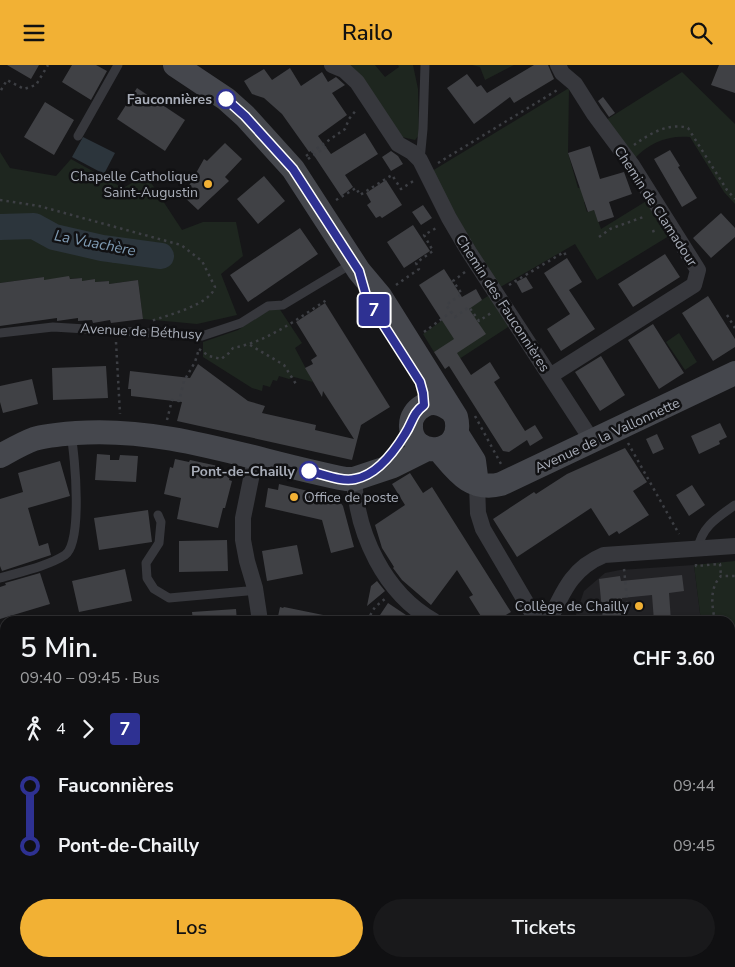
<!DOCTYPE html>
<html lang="de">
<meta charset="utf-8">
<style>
:root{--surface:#101012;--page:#19191b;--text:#f1f3f6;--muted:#9c9d9f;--line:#303032;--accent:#f2b134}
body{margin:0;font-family:"Nunito Sans",sans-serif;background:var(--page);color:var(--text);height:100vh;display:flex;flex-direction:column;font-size:19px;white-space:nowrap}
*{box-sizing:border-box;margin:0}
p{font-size:16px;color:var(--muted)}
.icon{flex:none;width:28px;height:28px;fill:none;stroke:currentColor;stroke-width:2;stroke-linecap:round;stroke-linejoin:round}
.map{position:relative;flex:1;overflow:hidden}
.details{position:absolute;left:0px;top:551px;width:735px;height:351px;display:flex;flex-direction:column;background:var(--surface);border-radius:15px 15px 0 0;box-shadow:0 1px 4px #0004,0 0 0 1px var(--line)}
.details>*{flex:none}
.badge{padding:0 10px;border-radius:4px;font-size:18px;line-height:32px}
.map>.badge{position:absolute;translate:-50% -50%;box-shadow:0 0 0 2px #fff}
.legs{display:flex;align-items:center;gap:8px;height:55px;padding:0 20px;font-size:16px}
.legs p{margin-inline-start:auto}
.headline{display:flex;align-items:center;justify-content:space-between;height:85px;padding:0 20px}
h1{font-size:28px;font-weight:600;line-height:38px}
.cta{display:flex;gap:10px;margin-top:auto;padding:10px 20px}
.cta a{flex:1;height:58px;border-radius:30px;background:var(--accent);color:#111;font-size:20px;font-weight:600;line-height:58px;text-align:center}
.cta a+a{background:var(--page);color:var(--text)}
ul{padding:0 20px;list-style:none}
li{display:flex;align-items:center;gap:18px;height:60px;font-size:19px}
li i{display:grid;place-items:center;width:8px;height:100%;margin:0 6px;background:currentColor}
li i::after{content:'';width:12px;height:12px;margin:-6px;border:4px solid;border-radius:50%;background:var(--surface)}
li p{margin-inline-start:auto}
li:first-child i{background:linear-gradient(#0000 50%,currentColor 0)}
li:last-child i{background:linear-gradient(currentColor 50%,#0000 0)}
header{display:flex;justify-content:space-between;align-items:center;height:65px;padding:0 20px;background:var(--accent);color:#111;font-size:22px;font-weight:600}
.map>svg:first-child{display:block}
</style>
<header><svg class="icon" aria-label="menu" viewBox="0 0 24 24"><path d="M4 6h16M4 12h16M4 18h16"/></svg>Railo<svg class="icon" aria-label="search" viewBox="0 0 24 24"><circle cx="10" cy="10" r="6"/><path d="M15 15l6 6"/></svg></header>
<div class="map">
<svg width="735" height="902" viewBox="0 0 735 902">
<rect width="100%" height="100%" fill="#161618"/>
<path fill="#222225" d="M694,500l7,56h-127l10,-30 21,-18 15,-3z
M157,898h203l-1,4h-202z"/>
<path fill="#1e261f" d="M350,0h25l10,12 14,-10 -1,-2h15l5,24 1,46 -4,5 -13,-3z
M472,0h42l-29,15 -5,-13z
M682,7l53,52v80l-11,-12 -34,-55c-23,-2 -41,6 -56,22l-28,-39z
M569,23l-1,65 10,35 5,-1 8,13 -7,2 3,10 7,-2 7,19 47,-29 21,36 -72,44 -22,-36 -78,45 -65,-118z
M0,87l10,16 46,8 15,-17 52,29 23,-13 36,55 21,-8h33l7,34 -22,18 16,41 -40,9 -54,-5 -5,-39 -29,4v-3l-14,1v-3l-13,2v-3l-38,2v-3l-44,6z
M465,230l7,11 16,-10 4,1 19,28 -61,40 -11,-16 -5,3 -11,-18 28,-20 -4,-6z
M277,240l25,38 -7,5 18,34 -19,-5 -5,2 -10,-3 -2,5 -4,-1 -3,7 -7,-2 -1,6 -10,-3 -49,-31v-15l35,-12z
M679,268l18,29 -12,8 -19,-28z
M735,496v90l-5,-1v-29h-29l-7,-56z
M175,898h70v4h-71z"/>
<path fill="#2c353c" d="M83,72l32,16 -11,21 -32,-17z
M120,174l21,6v8c-13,10 -36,18 -39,-5z"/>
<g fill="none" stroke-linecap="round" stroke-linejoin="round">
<path stroke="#2c353c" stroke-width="26" d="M0,162l34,-1 20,11 48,11 59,8"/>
</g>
<path fill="#404145" d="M7,0h32l-8,14z
M72,0h24l11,6 -16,29 -29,-18z
M534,0h14l6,14 -40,24 -4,-6 -36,27 -27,-36 20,-14 10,13 4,-2 6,8z
M719,0h16v28l-24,-8z
M290,3l11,18 21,-14 6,10 8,-5 9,8 -13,8 15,22 -29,21 13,18 34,-21 13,21 -33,21 8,12 -12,9 -30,-45 -2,1 -27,-38 -18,-16 -12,-4 -8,-13 20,-12 8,11z
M137,23l48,32 -20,31 -48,-32z
M603,32l12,16 -6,4 -11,-16z
M45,37l29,18 -20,35 -30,-18z
M225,78l17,16 -17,18 4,4 -31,29 -15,-14 21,-37 3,2z
M590,81l10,33 24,-7 8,22 -23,8 5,15 -16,5 -4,-12 -6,2 -20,-59z
M670,85l10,16 -2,1 19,31 -15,9 -28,-48z
M391,86l7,5 5,8 -12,7 -9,-14z
M264,111l21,25 -27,23 -21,-25z
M386,115l16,25 -20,13 -2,-2 -4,2 -9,-13 4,-3 -5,-9z
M423,140l9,13 -11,7 -9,-13z
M721,148l14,15v9l-24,21 -18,-20z
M413,160l17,26 -26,17 -17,-26z
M300,163l18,26 -70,48 -18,-27z
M665,189l15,23 -47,30 -15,-23z
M567,193l15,24 -13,8 26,39 -34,22 -14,-22 23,-15 -26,-41z
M444,204l18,28 14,-8 6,11 -13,9 17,25 -29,19 14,22 19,-13 10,16 -6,4 31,49 10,-6 8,13 -13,8 -3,-6 -18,12 -6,-1 -54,-85 -4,3 -11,-17 20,-13 -35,-54z
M69,211l1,3 12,-1v3l13,-2v3l14,-1v3l29,-4 5,39 -32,4 -1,-3 -17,3 -1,-3 -14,1v-3l-21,3v-3l-57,8v-43l44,-6v3z
M526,212l7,11 -11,5 -6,-11z
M708,231l27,43v8l-22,14 -31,-48z
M325,238l65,104 -29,18 -9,35 -175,-39 5,-19 -51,-6v-7h-3l2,-18 60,7 8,-14 50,37 17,5 -3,7 54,12 -1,5 39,9 -31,-48 -1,6 -17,-29 8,-4 -2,-4 6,-4 -21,-34z
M653,259l31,49 -25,16 -31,-49z
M601,291l24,39 -25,16 -25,-39z
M106,301l2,32 -55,2 -1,-32z
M32,314l6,25 -35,9 -3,-11v-16z
M720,358l7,14 -8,4 1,3 -21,10 -8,-18z
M657,369l7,15 -11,5 -7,-15z
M625,383l22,34 -14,9 16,24 -30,19 -2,-3 -8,5 -18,-28 -74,49 -24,-38 41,-27 2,2 31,-20z
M97,389l13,1v5h9l1,-5 18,1 -2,26 -41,-2z
M175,394l14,3 1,-2 28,6 -1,3 14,3 -2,8 3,1 -7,27h-2l-5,20 -41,-9 4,-21 -17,-4 6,-27 3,1z
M60,396l10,35 -42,12 11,38 9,-3 3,12 -49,16 -2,-5v-67l23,-7 -5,-19z
M410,408l13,20 9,-6 79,125 -15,9h-12l-15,-24 4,-2 -16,-25 -26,35 -29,-25 -9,-12 1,-1 -12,-19 -7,-23 30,-20 -13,-21z
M279,419l58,14 6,8 11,41 -23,6 -9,-33 -57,-13 3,-19 10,2z
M692,420l13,20 -16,11 -13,-21z
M148,445l4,32 -53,8 -5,-32z
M227,475l1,31 -49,1v-31z
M297,480l6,29 -36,7 -5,-30z
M125,504l7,32 -53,11 -7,-31z
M40,508l10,31 -50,15v-32l6,-2 -1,-2z
M682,510l2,16 -15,2 2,28h-17l-2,-26 -30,3 3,23h-22l-4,-42 21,-3 1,5z
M377,516l8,10 -18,15 4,-20z
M388,538l27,18h-39z
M280,542l3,1 1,-1 44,9v5h-51z
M236,544l1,12h-44l-1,-9z"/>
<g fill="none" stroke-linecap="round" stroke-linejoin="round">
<path stroke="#3d3f44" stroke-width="2.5" stroke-dasharray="2.5 4" stroke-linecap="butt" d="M1,25l6,-10 17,9 12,-4 12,-20
M634,80c15,-11 35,-23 54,-17l39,62 8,9
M306,91l39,-27 4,-10 8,-10
M308,94l18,-12
M438,98l121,-74
M0,135l39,6 142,39 21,16 13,26c-5,18 -47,28 -64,34
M336,135l20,-12 4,7 32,-20 9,14 14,-9
M653,165l2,6
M599,172l11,-8 36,-13
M465,207l-12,9 9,13 -16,11 9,12 14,-10 10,14 12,-8
M396,220l23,-16 -3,-6 17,-12 -9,-16 14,-8
M509,220l55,-33 2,4
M727,250l8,13
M424,267l27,-20
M116,277l4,72
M250,280l34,20 12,19
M199,284l10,7 12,3 8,-6 4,-5c34,-6 66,-30 95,-49
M475,351l26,48
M167,355l5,-20 7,1 5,-20 11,-19 4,-13
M628,378l51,91
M696,499v2l24,-2 1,12
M624,504l4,39
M367,556l8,-14 11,-9
M715,556c-3,-15 -6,-33 6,-45h14
M730,562l5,1
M0,568l5,5
M730,588l5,1
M0,646h5
M730,649l5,-3
M457,898l1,4
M597,898l1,4
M257,902v-4
M356,902l1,-4
M362,902l1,-4
M536,902l2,-4"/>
<path stroke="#37383d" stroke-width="9" d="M78,71l40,-71
M420,95l3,-31 2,-64
M0,268l53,-6 149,9 39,-13 27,-17 15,-1 70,-42
M158,450l3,7 -2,21 -13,20 1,15 7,11 15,9 78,-7 8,-3
M698,484c3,-22 20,-32 37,-44
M0,513c20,-6 48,-12 65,-23 18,-12 10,-99 6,-120"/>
<path stroke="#37383d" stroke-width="16" d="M332,0l12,5 13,12 41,62 14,8 8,8 29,58 20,34 124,190
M550,311l144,-91 4,-15 -66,-105 -38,-51 -19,-30 -13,-11 -4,-8
M255,394l-12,59v22l4,21 8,27 5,33
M354,414c3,55 30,114 80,142
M477,419l1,29 5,16 54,92
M549,556c14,-29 23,-53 55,-66l131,-9
M0,616h5
M730,794h5
M0,798h5
M0,895l5,-2
M559,898l1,4
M152,902v-4"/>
<path stroke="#45474d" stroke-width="24" d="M175,0l51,34 19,17 48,53 66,102 21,25 76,121c10,40 -47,43 -45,8 0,-8 5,-15 12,-19 10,-6 19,-2 28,4
M457,369l17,27 3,23
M439,385c17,20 31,42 62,34l234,-111
M0,391c11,-6 23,-13 34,-17 13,-4 29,-5 42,-6 92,-7 181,29 270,46h8l39,-13 34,-17"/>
</g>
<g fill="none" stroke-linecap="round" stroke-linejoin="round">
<defs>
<path id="line-1" d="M226,34l19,17 48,53 66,102 8,28 53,83 3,11 1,12c-12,9 -11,17 -19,29 -11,18 -28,41 -50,45 -14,3 -32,-5 -46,-8"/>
</defs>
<use href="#line-1" stroke="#fff" stroke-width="11"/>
<use href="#line-1" stroke="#2e3192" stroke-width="8"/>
</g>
<g fill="#fff" stroke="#2e3192" stroke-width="2.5">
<circle cx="226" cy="34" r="9"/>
<circle cx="309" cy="406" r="9"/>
</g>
<g fill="#f2b134" stroke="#111113" stroke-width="2">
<circle cx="208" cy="119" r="5"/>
<circle cx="294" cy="432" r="5"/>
<circle cx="639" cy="541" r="5"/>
</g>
<g text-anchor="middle" stroke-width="5" stroke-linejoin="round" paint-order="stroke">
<g font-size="14" font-weight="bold" fill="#a8adb8" stroke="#111113" text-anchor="end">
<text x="212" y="39">Fauconnières</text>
<text x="295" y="411">Pont-de-Chailly</text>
</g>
<g font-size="14" fill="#a8adb8" stroke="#111113" text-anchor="end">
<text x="198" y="116">Chapelle Catholique<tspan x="198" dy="16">Saint-Augustin</tspan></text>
<text x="304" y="437" text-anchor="start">Office de poste</text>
<text x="629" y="546">Collège de Chailly</text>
</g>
<g font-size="14" fill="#a8adb8" stroke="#111113">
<text transform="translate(656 141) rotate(57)" y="5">Chemin de Clamadour</text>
<text transform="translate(503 238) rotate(57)" y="5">Chemin des Fauconnières</text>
<text transform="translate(141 266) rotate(3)" y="5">Avenue de Béthusy</text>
<text transform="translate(607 370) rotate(-25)" y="5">Avenue de la Vallonnette</text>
</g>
<g font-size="15" font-style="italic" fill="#7f9bb3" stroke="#111113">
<text transform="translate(95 178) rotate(11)" y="5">La Vuachère</text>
</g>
</g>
</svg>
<b class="badge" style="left:374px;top:245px;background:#2e3192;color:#fff">7</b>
<section class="details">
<div class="headline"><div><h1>5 Min.</h1><p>09:40 – 09:45 · Bus</p></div><b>CHF 3.60</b></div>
<div class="legs"><svg class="icon" aria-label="walk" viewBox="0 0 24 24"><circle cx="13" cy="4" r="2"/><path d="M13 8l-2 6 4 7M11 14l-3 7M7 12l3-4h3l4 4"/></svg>4<svg class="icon" aria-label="forward" viewBox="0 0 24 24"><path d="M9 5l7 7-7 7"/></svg><b class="badge" style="background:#2e3192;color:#fff">7</b></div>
<ul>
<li><i style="color:#2e3192"></i><b>Fauconnières</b><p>09:44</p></li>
<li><i style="color:#2e3192"></i><b>Pont-de-Chailly</b><p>09:45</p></li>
</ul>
<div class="cta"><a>Los</a><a>Tickets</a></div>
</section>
</div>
